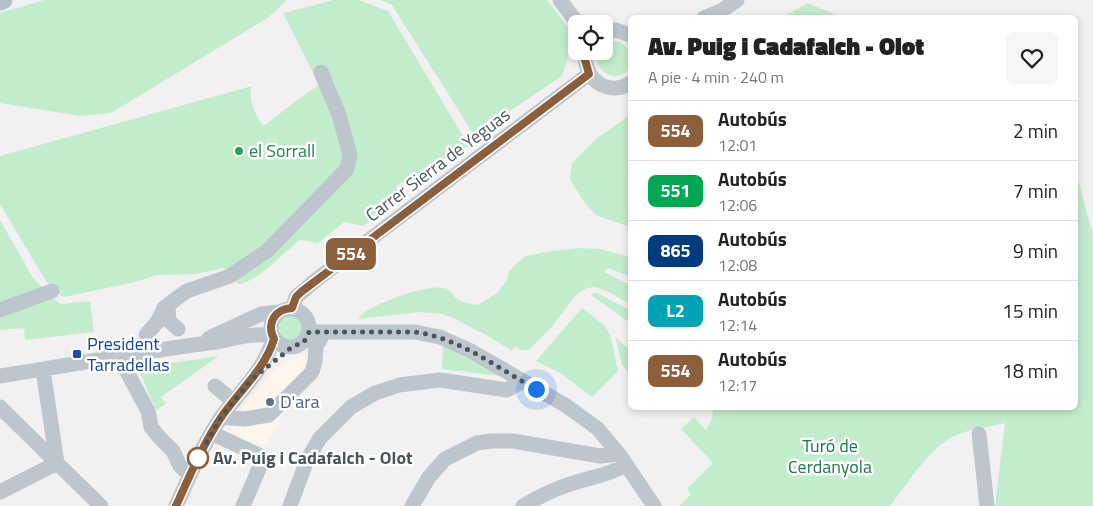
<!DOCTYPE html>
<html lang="es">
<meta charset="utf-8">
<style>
:root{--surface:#fff;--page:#f6f6f6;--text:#222;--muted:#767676;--line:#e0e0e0}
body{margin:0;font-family:"Titillium Web",sans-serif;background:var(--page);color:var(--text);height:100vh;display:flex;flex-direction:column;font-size:19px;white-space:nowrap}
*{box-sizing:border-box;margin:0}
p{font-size:16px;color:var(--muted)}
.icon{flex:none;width:28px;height:28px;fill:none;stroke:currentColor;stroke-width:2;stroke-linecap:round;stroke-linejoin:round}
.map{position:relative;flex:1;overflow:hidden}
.side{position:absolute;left:628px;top:15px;width:450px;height:395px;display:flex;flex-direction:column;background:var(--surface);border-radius:8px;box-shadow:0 2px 8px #0003}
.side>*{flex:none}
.badge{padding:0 10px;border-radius:8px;font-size:18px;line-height:32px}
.controls{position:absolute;left:568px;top:15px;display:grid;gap:10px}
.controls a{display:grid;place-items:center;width:45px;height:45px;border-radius:8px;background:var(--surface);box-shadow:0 2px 8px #0003;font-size:25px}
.you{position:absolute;width:25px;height:25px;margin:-12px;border:4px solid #fff;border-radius:50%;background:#1a73e8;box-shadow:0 0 0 8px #1a73e833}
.map>.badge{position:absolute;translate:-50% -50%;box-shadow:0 0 0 2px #fff}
.round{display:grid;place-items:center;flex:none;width:52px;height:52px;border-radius:8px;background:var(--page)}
.overview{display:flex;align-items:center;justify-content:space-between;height:85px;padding:0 20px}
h1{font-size:24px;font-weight:800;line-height:38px}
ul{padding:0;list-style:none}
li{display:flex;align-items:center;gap:15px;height:60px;padding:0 20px;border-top:1px solid var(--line)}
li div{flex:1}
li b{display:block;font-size:19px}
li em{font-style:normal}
li .badge{min-width:55px;font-weight:700;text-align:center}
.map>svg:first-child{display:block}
</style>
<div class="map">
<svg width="1093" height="506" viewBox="0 0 1093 506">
<rect width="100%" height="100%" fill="#f2f0f0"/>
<path fill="#fbf5eb" d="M300,353l22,20 -25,25 -16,19 -17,30 -33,-15 13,-26 26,-31 16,-14z"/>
<path fill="#c2edcd" d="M44,0h243l-18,17 -158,96 -31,3 -80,-13v-90z
M334,0h25l29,11 81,135 -73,40 7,12 -40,28 -19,-4 -26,21 -18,-3c-16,12 -43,43 -62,44l-14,-16 -29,6 -38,1 -22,7 -71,15 -12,-6 -52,-87v-48l252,-70c-5,13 4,31 12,40l33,-26 22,-15 -36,-72z
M380,0h167l28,36 -13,40 -88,59 -82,-130z
M808,3l33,14h-58z
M611,41l10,1 9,9v16c-12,19 -39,5 -32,-16h6v-6z
M630,115v112l-34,-12 -12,-13 -14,-23 2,-16 24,-24z
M1075,169l18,66v271h-98l10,-83c-18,5 -40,6 -56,16 -19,10 -45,49 -59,67h-211l12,-12 -4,-5 26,-26 -32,-34 13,-12 12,13 6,-11 1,-11h362z
M0,220l33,58 27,26 30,-3 4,31 -69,8 -1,-12 -24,2z
M580,248l20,1 30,8v20l-22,-9 -4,4 26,13v19l-23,-13 -12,-4 -8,1 -11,7 -25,33 -22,22h-8l-6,-4 -3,5 -22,-14 -37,-19 -11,-4 -22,-2 -62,7c3,-3 5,-6 8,-8 16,-10 61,-27 78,-23 7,2 8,6 12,10 6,5 15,6 22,7l19,-12 10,-13 2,-9 16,-15 27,-5z
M593,293h4l33,17v13l-39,-28z
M582,308l23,18 6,11 7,34 -26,26 -29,-22 -27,-14z
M276 329a13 13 0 1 1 26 0a13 13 0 1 1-26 0Z
M615,336l15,15v23l-8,-9z
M443,345l26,12 31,19 -58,-7z
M219,356l-58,41 5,7 -10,6 -18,-42z"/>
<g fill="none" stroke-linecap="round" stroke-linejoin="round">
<path stroke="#bcc6cc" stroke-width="15" d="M560,0l18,24
M704,18l17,-7 16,-11
M604,32l12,-2 14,5
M586,51c-5,26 21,47 44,32
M170,303l-2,7 1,11 9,8
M271 328a19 19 0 1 1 38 0a19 19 0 1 1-38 0Z
M292,309l4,-12 20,-17 273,-206
M0,310l52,-19
M309,332h106l25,5 29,13 96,55 32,23 22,26 35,52
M146,335l12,-14 6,-13 13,-10 10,-7 43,-15 37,-25 80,-82 3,-14 -11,-40 -18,-43
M209,338l52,-24 18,-2
M119,357l29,54 3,16 9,11 13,13 7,15 10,9
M43,370l14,93 44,43
M0,376c72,-11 143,-25 216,-34 18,-3 37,-10 56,-6
M215,386l18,15
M0,407l57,56 -57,29
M221,417l23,2 25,-4 43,-43 3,-11 1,-15 8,-13
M211,433l50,23v8l-18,42
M979,434l8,72
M176,506c14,-31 27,-62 46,-90 18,-25 43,-47 51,-77
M290,506l17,-46 13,-22 31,-31 24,-14 24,-8 41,-5 67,10 15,-9
M412,506l17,-29 16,-18 32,-16 14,-2h22l87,15 19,-2
M523,506c17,-10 35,-19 54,-24 19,-6 31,-7 49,-17"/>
<path stroke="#b1c2cd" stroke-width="19" d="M0,1l3,-1"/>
</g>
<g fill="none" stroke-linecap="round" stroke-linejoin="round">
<defs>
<path id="line" d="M176,506c14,-31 27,-62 46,-90 18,-26 43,-47 52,-77 -8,-16 1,-30 18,-31l4,-11 5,-5 288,-218 -4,-14 1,-9"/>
</defs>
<use href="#line" stroke="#fff" stroke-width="11"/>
<use href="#line" stroke="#8b5e3c" stroke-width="8"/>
<path stroke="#49555c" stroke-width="5" stroke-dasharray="0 9" d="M198,458l23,-41 31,-38 40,-32 12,-5 5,-10h106c45,6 82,36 121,57"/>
</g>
<circle fill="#2e9e5b" stroke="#fff" stroke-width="2" cx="239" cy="151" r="5"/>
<rect fill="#1a4fb4" stroke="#fff" stroke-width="2" x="72" y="349" width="10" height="10" rx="2.5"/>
<circle fill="#5c6f8a" stroke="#fff" stroke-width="2" cx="270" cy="402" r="5"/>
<circle fill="#fff" stroke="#8b5e3c" stroke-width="2.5" cx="198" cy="458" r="10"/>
<g text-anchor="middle" stroke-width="5" stroke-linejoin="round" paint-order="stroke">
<g font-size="18" fill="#27864d" stroke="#fff" text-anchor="start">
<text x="249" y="157">el Sorrall</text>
</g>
<g font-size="18" fill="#49555c" stroke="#fff">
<text transform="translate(438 165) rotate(-37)" y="6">Carrer Sierra de Yeguas</text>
</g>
<g font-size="18" fill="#164399" stroke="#fff" text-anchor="start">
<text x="87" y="350">President<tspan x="87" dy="21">Tarradellas</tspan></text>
</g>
<g font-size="18" fill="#4e5e75" stroke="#fff" text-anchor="start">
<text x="280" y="408">D'ara</text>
</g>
<g font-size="18" fill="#1d7a40" stroke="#fff">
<text x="830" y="452">Turó de<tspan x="830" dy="21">Cerdanyola</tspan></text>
</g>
<g font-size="18" font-weight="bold" fill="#49555c" stroke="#fff" text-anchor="start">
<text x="213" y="464">Av. Puig i Cadafalch - Olot</text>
</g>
</g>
</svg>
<div class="controls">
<a><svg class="icon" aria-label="locate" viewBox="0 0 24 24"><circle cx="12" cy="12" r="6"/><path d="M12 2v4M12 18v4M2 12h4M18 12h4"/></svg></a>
</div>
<div class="you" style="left:536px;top:389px"></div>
<b class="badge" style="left:351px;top:254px;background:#8b5e3c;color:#fff">554</b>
<section class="side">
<div class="overview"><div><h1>Av. Puig i Cadafalch - Olot</h1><p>A pie · 4 min · 240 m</p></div><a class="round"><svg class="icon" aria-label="heart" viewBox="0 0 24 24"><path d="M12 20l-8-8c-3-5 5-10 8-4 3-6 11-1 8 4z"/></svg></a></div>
<ul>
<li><span class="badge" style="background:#8b5e3c;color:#fff">554</span><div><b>Autobús</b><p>12:01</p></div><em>2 min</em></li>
<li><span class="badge" style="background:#00a651;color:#fff">551</span><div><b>Autobús</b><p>12:06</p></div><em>7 min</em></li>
<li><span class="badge" style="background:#003b80;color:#fff">865</span><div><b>Autobús</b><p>12:08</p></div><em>9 min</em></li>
<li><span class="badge" style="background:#00a3b4;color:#fff">L2</span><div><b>Autobús</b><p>12:14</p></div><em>15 min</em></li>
<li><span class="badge" style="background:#8b5e3c;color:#fff">554</span><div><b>Autobús</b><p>12:17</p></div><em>18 min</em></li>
</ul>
</section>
</div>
